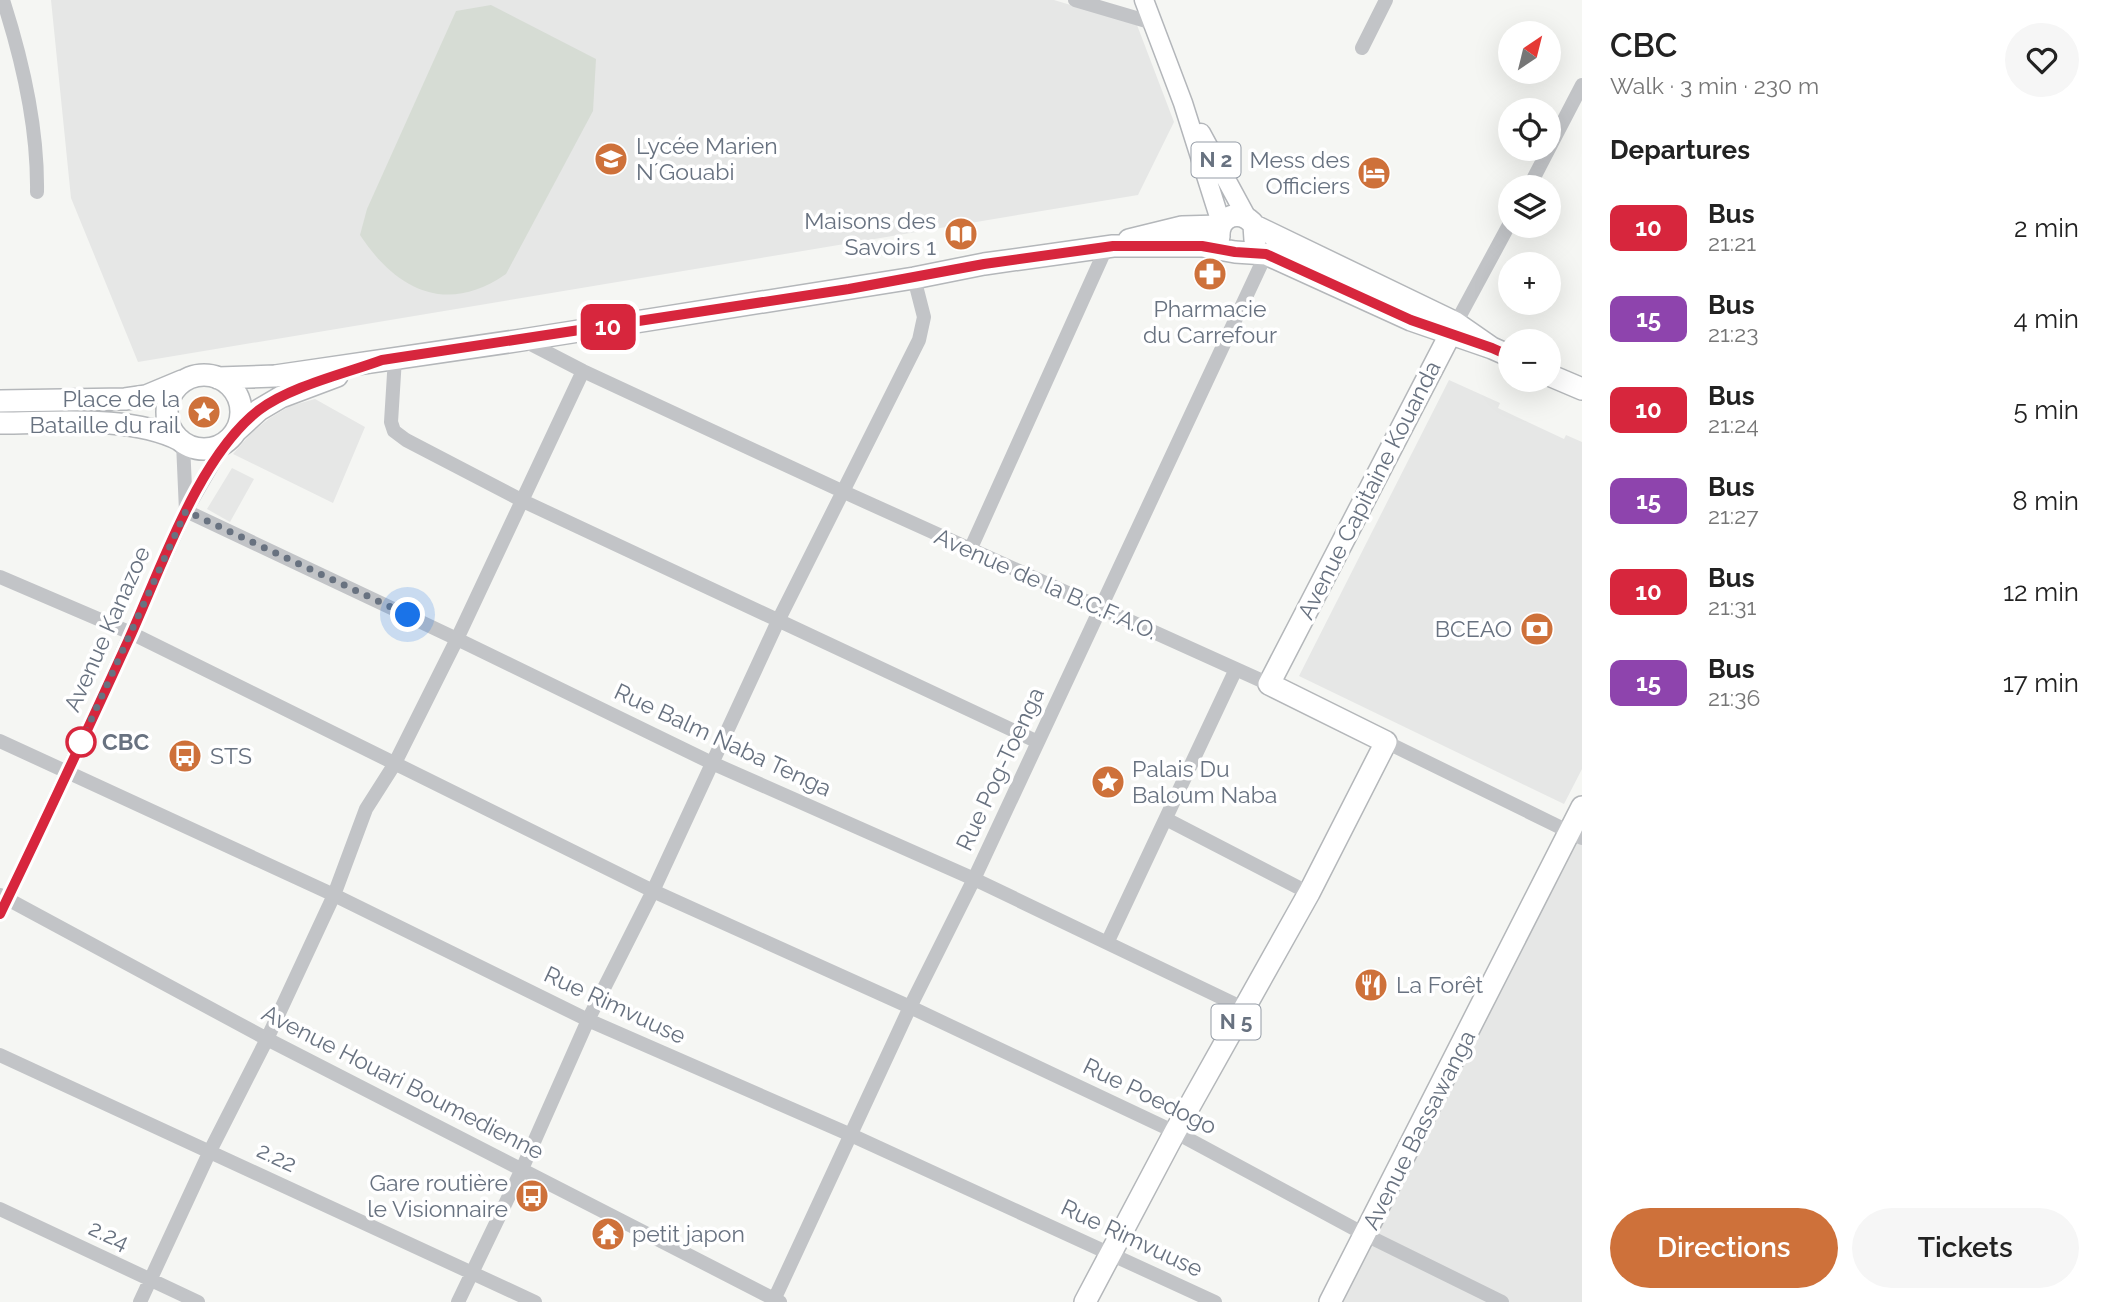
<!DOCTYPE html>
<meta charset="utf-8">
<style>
:root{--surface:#fff;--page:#f6f6f6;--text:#222;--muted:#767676;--accent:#ce713a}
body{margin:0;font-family:Raleway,sans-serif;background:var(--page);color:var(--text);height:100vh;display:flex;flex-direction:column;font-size:26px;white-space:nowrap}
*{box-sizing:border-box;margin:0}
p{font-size:23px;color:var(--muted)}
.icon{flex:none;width:38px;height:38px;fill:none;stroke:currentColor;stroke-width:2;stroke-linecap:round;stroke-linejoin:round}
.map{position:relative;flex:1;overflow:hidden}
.side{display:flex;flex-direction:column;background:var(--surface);width:525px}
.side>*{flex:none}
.badge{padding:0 14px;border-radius:10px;font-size:24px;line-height:46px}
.needle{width:46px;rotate:35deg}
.buttons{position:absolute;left:1498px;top:21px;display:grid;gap:14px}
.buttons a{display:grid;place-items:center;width:63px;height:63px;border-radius:50%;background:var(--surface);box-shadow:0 7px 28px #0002;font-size:35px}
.you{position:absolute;width:35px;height:35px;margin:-18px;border:5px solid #fff;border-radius:50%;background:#1a73e8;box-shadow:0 0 0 10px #1a73e833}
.map>.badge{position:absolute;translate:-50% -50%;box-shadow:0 0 0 4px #fff}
h2{padding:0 28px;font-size:26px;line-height:63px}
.round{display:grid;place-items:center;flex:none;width:74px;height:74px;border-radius:37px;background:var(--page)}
.headline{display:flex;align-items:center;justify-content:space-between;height:119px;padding:0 28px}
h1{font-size:33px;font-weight:600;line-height:52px}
.primary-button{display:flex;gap:14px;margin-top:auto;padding:14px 28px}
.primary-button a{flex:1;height:80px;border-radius:42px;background:var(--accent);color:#fff;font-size:28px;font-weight:600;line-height:80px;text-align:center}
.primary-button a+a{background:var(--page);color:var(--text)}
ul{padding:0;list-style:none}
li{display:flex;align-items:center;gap:21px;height:91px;padding:0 28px}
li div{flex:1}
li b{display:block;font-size:26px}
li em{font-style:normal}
li .badge{min-width:77px;font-weight:700;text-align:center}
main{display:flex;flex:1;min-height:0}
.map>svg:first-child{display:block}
</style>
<main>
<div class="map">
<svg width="1582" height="1302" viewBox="0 0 1582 1302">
<rect width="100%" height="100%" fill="#f5f6f3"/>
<path fill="#e6e7e6" d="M51,0h1003l83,25 37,97 -36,73 -1000,167 -67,-164z
M1449,380l51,23 -2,5 66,31 2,-4 16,7v327l-18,35 -265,-128z
M315,399l50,28 -32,76 -100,-49 19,-22 18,-14 20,-12z
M232,468l22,11 -24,43 -23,-13z
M1582,808v494h-251z"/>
<path fill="#d6dcd4" d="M491,5l105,54 -3,52 -87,163c-59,41 -109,17 -146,-39l7,-26 89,-198z"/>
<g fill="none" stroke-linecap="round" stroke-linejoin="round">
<defs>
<path id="major" d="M1144,0l39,103 38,120
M1201,133l46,85"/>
<path id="highway" d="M1255,226l201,97 36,25 18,8
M1219,237c-1,-22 22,-29 35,-12l1,15
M1129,240l53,-13 38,-1
M167 412a37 37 0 1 1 74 0a37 37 0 1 1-74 0Z
M1549,375l33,14
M218,378l57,-2 247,-36 392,-62 70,-14 129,-18h89l33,6 31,2 145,66 81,28
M0,401l125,-2 21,-3 36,-15
M0,423c56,0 130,-8 180,17
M235,432l24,-22 22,-13 56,-21
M1085,1302l90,-170 134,-239 77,-151 -117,-58 187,-361
M1330,1302l252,-495"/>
</defs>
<use href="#major" stroke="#b3b6ba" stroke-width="21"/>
<use href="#highway" stroke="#b4b7ba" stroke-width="24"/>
<path stroke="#c2c4c7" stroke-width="14" d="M3,0c20,62 35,127 34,192
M1075,0l78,23
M1362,48l24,-48
M1529,187l53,-102
M1456,323l54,-100
M523,340l60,31 261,121 425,192
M395,358l-4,64 3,9 12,9 117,61 515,241
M183,443l3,68
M186,511l271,128 255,124 262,116 269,129
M970,550l137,-304
M0,577l131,56 522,258 257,116 265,125 191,103 136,67
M0,741l334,154 254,125 263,115 364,167
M1386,742l196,96
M1166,819l143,74
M0,895l267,144 513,263
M0,914l100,-213 86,-190 40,-69
M1108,941l128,-272
M0,1055l535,247
M0,1209l198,93
M140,1302l70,-151 57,-112 67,-144 32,-86 28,-44 63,-126 126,-268
M458,1302l64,-133 66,-149 65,-129 125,-270 141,-281 5,-23 -10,-39
M773,1302l137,-295 64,-128 292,-625"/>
<use href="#major" stroke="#fff" stroke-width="18"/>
<use href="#highway" stroke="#fff" stroke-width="21"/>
</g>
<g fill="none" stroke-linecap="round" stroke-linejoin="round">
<defs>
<path id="line" d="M0,914c44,-91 87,-183 129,-275 32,-70 69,-182 130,-229 32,-24 85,-36 123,-50l13,-2 454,-69 135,-25 129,-18h89l33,6 31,2 145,66 81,28 18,8"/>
</defs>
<use href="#line" stroke="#fff" stroke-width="16"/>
<use href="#line" stroke="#d7263d" stroke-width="10"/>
<path stroke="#687280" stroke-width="7" stroke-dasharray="0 12.6" d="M81,742l105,-231 222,104"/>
</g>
<defs>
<symbol id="school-disc" viewBox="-11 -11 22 22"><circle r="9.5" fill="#ce713a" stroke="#fff"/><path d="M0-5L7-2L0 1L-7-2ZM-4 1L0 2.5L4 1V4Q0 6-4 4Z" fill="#fff"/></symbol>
<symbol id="hotel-disc" viewBox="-11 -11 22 22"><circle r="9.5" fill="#ce713a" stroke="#fff"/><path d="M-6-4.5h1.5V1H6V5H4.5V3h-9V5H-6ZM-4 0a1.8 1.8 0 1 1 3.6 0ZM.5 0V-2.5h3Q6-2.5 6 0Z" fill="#fff"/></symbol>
<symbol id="library-disc" viewBox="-11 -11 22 22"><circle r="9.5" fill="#ce713a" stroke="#fff"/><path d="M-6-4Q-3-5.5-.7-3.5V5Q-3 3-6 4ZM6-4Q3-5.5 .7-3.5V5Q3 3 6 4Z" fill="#fff"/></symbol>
<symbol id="pharmacy-disc" viewBox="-11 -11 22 22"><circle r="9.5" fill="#ce713a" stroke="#fff"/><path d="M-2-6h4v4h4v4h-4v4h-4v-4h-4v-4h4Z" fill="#fff"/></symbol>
<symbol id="sight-disc" viewBox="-11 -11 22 22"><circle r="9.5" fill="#ce713a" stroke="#fff"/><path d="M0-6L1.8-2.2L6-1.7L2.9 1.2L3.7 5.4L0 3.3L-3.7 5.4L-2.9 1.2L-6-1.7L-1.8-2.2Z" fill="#fff"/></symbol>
<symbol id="bank-disc" viewBox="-11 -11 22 22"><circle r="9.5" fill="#ce713a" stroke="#fff"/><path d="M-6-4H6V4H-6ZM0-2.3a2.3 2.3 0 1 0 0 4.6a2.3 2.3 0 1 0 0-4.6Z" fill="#fff"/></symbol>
<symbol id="bus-disc" viewBox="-11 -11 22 22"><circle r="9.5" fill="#ce713a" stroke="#fff"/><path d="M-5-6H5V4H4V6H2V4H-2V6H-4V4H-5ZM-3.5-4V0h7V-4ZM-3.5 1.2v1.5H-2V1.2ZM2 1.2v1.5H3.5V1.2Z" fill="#fff"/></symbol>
<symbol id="restaurant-disc" viewBox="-11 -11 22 22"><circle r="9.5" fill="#ce713a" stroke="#fff"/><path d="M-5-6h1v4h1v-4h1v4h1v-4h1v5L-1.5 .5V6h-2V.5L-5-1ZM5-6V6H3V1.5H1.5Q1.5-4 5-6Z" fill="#fff"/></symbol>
<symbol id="temple-disc" viewBox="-11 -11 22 22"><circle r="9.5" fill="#ce713a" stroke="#fff"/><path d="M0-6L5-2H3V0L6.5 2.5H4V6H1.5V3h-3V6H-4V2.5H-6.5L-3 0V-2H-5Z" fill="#fff"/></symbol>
</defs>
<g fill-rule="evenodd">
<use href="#school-disc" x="592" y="140" width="38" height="38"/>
<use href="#hotel-disc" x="1355" y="154" width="38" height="38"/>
<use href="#library-disc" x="942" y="215" width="38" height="38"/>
<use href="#pharmacy-disc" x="1191" y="255" width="38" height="38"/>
<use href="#sight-disc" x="185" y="393" width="38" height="38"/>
<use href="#bank-disc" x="1518" y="610" width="38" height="38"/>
<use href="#bus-disc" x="166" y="737" width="38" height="38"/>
<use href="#sight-disc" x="1089" y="763" width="38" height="38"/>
<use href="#restaurant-disc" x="1352" y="966" width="38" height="38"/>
<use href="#bus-disc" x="513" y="1177" width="38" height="38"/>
<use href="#temple-disc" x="589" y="1215" width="38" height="38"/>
</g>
<circle fill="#fff" stroke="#d7263d" stroke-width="3.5" cx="81" cy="742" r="14"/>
<g text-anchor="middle" stroke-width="7" stroke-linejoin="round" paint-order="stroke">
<g fill="#fff" stroke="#959ca6" stroke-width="2">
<rect x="1191.5" y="142.5" width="49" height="35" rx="5"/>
<rect x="1211.5" y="1004.5" width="49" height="35" rx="5"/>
</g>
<g font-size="21" font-weight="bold" fill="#687280">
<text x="1216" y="167">N 2</text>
<text x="1236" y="1029">N 5</text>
</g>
<g font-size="23" fill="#687280" stroke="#fff" text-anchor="start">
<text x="636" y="154">Lycée Marien<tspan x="636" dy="26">N´Gouabi</tspan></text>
<text x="1350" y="168" text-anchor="end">Mess des<tspan x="1350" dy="26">Officiers</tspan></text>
<text x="936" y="229" text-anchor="end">Maisons des<tspan x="936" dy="26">Savoirs 1</tspan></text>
<text x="1210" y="317" text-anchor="middle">Pharmacie<tspan x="1210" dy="26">du Carrefour</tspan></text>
<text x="180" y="407" text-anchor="end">Place de la<tspan x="180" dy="26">Bataille du rail</tspan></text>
<text x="1512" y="637" text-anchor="end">BCEAO</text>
<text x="210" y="764">STS</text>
<text x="1132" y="777">Palais Du<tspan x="1132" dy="26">Baloum Naba</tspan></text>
<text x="1396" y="993">La Forêt</text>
<text x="508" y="1191" text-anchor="end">Gare routière<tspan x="508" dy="26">le Visionnaire</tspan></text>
<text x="632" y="1242">petit japon</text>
</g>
<g font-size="23" fill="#687280" stroke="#fff">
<text transform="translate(1369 490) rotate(-63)" y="8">Avenue Capitaine Kouanda</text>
<text transform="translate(1046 584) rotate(24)" y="8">Avenue de la B.C.F.A.O.</text>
<text transform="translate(107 629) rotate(-66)" y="8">Avenue Kanazoe</text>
<text transform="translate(723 740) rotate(25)" y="8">Rue Balm Naba Tenga</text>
<text transform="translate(1000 769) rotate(-65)" y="8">Rue Pog-Toenga</text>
<text transform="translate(615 1005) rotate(25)" y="8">Rue Rimvuuse</text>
<text transform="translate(403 1082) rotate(27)" y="8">Avenue Houari Boumedienne</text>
<text transform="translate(1150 1096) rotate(26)" y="8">Rue Poedogo</text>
<text transform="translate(1419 1130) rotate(-63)" y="8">Avenue Bassawanga</text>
<text transform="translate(277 1157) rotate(25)" y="8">2.22</text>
<text transform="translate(109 1235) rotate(25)" y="8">2.24</text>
<text transform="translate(1132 1238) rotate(25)" y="8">Rue Rimvuuse</text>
</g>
<g font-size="23" font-weight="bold" fill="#687280" stroke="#fff" text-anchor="start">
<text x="102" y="750">CBC</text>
</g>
</g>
</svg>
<div class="buttons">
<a><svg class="needle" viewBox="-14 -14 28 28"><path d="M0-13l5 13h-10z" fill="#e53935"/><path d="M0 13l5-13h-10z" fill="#767676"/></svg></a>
<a><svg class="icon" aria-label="locate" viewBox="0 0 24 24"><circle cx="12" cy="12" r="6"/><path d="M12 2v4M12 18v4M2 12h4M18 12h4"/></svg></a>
<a><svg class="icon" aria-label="layers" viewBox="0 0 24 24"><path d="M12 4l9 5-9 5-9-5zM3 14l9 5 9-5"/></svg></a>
<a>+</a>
<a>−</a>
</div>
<div class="you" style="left:408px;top:615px"></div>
<b class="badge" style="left:608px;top:327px;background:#d7263d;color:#fff">10</b>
</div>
<section class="side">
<div class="headline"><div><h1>CBC</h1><p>Walk · 3 min · 230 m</p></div><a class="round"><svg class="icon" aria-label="heart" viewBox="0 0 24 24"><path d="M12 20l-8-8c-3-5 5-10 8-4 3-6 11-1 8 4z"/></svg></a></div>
<h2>Departures</h2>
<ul>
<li><span class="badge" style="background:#d7263d;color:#fff">10</span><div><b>Bus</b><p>21:21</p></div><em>2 min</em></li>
<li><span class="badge" style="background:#8e44ad;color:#fff">15</span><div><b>Bus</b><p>21:23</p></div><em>4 min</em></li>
<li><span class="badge" style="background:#d7263d;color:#fff">10</span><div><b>Bus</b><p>21:24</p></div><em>5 min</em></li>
<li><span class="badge" style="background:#8e44ad;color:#fff">15</span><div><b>Bus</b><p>21:27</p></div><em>8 min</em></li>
<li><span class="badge" style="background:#d7263d;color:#fff">10</span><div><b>Bus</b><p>21:31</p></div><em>12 min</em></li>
<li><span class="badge" style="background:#8e44ad;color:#fff">15</span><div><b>Bus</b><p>21:36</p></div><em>17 min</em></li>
</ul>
<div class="primary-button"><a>Directions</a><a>Tickets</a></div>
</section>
</main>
